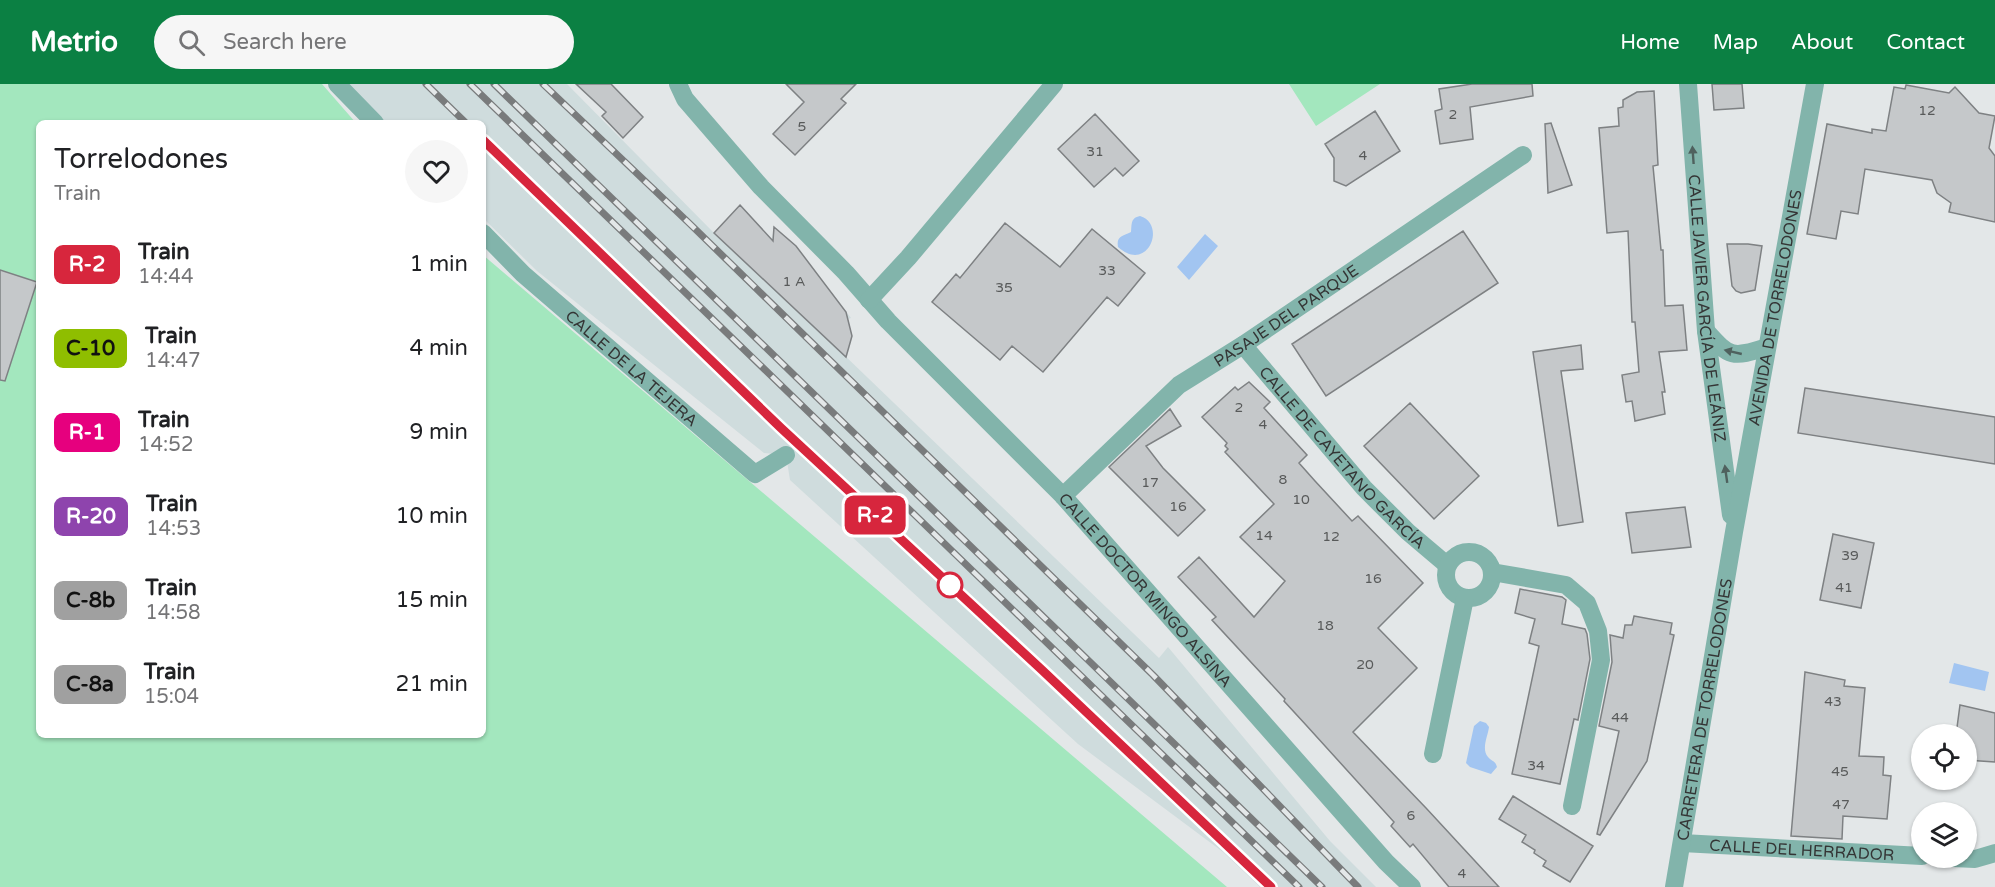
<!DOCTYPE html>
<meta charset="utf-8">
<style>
:root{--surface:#fff;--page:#f6f6f6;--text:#202124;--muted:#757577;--accent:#0b8043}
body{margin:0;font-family:"Varela Round",sans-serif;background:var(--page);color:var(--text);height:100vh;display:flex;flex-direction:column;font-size:22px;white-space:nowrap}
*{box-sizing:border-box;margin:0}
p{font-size:20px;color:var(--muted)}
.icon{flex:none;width:33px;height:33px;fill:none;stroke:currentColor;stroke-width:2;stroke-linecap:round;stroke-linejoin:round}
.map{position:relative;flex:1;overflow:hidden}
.panel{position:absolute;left:36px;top:36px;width:450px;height:618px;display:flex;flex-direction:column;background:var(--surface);border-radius:9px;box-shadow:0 2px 4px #0004}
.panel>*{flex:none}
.badge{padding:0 12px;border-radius:9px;font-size:21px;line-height:39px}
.buttons{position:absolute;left:1911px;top:640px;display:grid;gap:12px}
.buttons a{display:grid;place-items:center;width:66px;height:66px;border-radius:50%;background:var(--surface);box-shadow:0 2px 4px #0004;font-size:30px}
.map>.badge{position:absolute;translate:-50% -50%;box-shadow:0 0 0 3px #fff}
.round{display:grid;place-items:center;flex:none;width:63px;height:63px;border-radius:32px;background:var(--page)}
.summary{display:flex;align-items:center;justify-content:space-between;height:102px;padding:0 18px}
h1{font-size:28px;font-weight:600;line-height:45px}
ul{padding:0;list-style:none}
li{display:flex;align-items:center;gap:18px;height:84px;padding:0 18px}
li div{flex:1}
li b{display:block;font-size:22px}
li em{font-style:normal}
li .badge{min-width:66px;font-weight:700;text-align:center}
header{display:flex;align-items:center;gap:36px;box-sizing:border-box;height:84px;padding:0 30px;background:var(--accent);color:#fff}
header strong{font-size:28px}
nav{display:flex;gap:33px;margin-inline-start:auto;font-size:21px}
.search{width:420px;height:54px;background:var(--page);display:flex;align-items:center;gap:15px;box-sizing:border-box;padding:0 21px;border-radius:33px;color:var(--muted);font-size:22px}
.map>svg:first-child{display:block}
</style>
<header>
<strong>Metrio</strong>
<div class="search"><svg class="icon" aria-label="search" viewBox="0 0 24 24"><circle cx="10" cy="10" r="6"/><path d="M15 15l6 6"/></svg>Search here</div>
<nav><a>Home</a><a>Map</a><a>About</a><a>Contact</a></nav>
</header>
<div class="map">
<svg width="1995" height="803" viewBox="0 0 1995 803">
<rect width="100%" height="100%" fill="#e3e7e8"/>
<path fill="#cfdcdd" d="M346,0h221l147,149 26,-28 32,34 2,-11 22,18 55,72 -3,1 4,17 -2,9 -9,7 318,306 9,-11 162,194 46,46h-116l-37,-35 -145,-108 -288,-264 -4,-25 -22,-2 -227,-182 -54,-53v-95h-98z"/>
<path fill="#a3e7be" d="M0,0h322l34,39h-317v612h444v-480l744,632h-1227z
M1289,0h91l-64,42z"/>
<path fill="#a2c5f1" d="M1140,132c27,8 8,58 -22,31 -2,-11 5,-11 13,-15 1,-7 -1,-14 9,-16z
M1205,150l13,12 -29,34 -12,-13z
M1954,579l35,9 -4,19 -36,-8z
M1480,637l6,2 3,4c-1,9 -8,22 -1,30 4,5 7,3 9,10l-6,7 -21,-7 -4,-4 8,-37z"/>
<path fill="#c5c8ca" stroke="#7e8183" stroke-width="1.5" d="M576,0h35l32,33 -20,21 -21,-22 4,-4z
M786,0h70l-15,15 5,4 -51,52 -22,-21 31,-32z
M1472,0h60l1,12 -63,11 3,32 -33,5 -5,-33 7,-2 -3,-20z
M1712,0h30l2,24 -30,2z
M1906,1l43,8 6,-6 24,26 16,3 -6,32 6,8v66l-46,-10 2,-9 -14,-10 -5,-13 -67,-11 -7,45 -17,-3 -5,28 -29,-5 20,-110 45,9v-4l14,2 8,-44 11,2z
M1654,7l4,74 -5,1 8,84h2l2,56 18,-1 4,45 -28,2 6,40h-3l3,22 -30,7 -3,-20 -6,1 -4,-27 17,-3 -4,-50h-3l-4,-91 -21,2 -8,-105 20,-2 -1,-18 5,-1v-7l14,-8z
M1375,27l25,40 -54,35 -12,-5v-23l-9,-14z
M1095,30l44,47 -16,15 -8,-8 -21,19 -36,-38z
M1551,39l21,62 -24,8 -3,-69z
M740,121l33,36 1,-14 22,19 50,66 6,24 -6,21 -132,-124z
M1005,139l55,44 32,-38 53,44 -27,33 -11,-9 -64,75 -31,-26 -12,14 -68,-58 24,-28 4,4z
M1463,147l35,52 -172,113 -34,-52z
M1727,160h21l14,2 -7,44 -14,3 -5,-2 -4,-5z
M0,186l37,12 -32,99 -5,-1z
M1581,261l2,24 -22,2 22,151 -25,4 -25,-174z
M1249,298l21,20 -6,6 43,47 -8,8 16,18 37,40 6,-5 65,67 -45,45 39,40 -64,64 73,76 73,79h-50l-36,-43 -3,3 -19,-21 3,-4 -88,-97 -22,-24 1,-2 -73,-79 4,-3 -38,-40 21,-20 55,60 31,-36 -45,-44 34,-33 -49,-52 3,-3 -3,-3 2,-3 -25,-26 33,-30 3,3z
M1805,304l190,29v47l-197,-31z
M1410,319l69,73 -45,43 -70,-73z
M1170,325l11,17 -35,20 17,22 42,42 -27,26 -69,-69z
M1685,423l6,40 -59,6 -6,-40z
M1833,450l41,9 -13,65 -41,-8z
M1520,505l42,8 4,3 -4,24 23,5 2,5 3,25 -12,61 -4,-1 -14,65 -48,-10 27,-128 -10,-3 6,-24 -20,-6z
M1634,532l38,7 -2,11 4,1 -27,126 -47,74 -3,-1 22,-103 -20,-5 13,-64 -2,-27 13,3 2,-13h7z
M1805,588l40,8 -1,6 21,2 -6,68 25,1 -1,18 8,1 -4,43 -44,-3 -1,23 -51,-3z
M1960,621l35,8v49l-29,-2v-25h-10z
M1513,712l80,50 -23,36 -27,-16 3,-5 -12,-8 1,-3 -13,-8 4,-7 -27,-16z"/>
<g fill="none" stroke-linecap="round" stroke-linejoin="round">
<g stroke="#82b4ab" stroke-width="18">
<path d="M337,0l38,39"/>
<path id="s1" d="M678,0l7,15 76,88 85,86 42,48 175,175 323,366 26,25"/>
<path id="s2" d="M1688,0l18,247 25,184"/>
<path id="s3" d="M483,149l40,41 232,200 31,-19"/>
<path d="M869,216l39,-42 146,-174"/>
<path d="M1706,247c24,27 26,27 61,16"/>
<path id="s4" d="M1243,261l121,143 44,44 39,33"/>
<path id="s5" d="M1063,412l116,-111 64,-40 280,-190"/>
<circle cx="1469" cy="491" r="23"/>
<path d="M1492,488l74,13 21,18 11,28 3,29 -29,146"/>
<path d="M1433,670l32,-156"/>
<path id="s6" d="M1682,759l240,13"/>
<path d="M1953,774l22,1 20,-6"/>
<path id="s7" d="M1674,803l60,-355 81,-448"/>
</g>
<defs>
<path id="rail" d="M426,0l40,39
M470,0l829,803
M494,0l828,803
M543,0l146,139 464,452 205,212
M483,56l315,304 244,226 229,217"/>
</defs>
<use href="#rail" stroke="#797b7c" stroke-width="7"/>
<use href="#rail" stroke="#e3e7e8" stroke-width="4.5" stroke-dasharray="14" stroke-linecap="butt"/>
</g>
<defs><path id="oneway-solid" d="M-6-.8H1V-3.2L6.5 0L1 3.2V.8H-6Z" transform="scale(1.5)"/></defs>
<g fill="#4f615e">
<use href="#oneway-solid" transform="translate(1693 71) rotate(-94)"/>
<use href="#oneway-solid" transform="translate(1733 268) rotate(-167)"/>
<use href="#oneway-solid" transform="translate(1726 390) rotate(-98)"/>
</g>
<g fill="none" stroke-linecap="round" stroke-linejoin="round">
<defs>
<path id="line" d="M483,56l298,288 261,242 229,217"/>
</defs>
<use href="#line" stroke="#fff" stroke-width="14"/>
<use href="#line" stroke="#d7263d" stroke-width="9"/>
</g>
<circle fill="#fff" stroke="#d7263d" stroke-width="3" cx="950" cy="501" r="12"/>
<g text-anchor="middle" stroke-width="4.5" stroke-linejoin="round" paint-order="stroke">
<g font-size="14" fill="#585a5a">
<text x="1927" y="31">12</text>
<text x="1453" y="35">2</text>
<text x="802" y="47">5</text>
<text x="1095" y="72">31</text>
<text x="1363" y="76">4</text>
<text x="1107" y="191">33</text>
<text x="794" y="202">1 A</text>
<text x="1004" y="208">35</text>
<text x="1239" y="328">2</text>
<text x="1263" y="345">4</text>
<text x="1283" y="400">8</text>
<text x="1150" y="403">17</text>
<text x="1301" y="420">10</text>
<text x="1178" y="427">16</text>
<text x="1264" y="456">14</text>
<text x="1331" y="457">12</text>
<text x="1850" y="476">39</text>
<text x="1373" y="499">16</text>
<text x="1844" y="508">41</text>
<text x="1325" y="546">18</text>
<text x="1365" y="585">20</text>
<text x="1833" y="622">43</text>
<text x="1620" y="638">44</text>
<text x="1536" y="686">34</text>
<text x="1840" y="692">45</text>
<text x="1841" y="725">47</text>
<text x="1411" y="736">6</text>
<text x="1462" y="794">4</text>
</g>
<g font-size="16" fill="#343535" stroke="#e3e7e8">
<text dy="6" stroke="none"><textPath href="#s2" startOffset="225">CALLE JAVIER GARCÍA DE LEÁNIZ</textPath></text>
<text dy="6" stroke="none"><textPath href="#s7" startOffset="588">AVENIDA DE TORRELODONES</textPath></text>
<text dy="6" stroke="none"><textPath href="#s5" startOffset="288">PASAJE DEL PARQUE</textPath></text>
<text dy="6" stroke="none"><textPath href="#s3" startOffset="201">CALLE DE LA TEJERA</textPath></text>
<text dy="6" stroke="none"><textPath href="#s4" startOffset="150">CALLE DE CAYETANO GARCÍA</textPath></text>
<text dy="6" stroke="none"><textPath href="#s1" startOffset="690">CALLE DOCTOR MINGO ALSINA</textPath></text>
<text dy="6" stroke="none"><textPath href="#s7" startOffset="180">CARRETERA DE TORRELODONES</textPath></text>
<text dy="6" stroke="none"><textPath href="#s6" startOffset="120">CALLE DEL HERRADOR</textPath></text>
</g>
</g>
</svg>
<div class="buttons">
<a><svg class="icon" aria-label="locate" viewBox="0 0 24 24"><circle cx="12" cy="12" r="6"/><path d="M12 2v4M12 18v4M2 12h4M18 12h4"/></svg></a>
<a><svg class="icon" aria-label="layers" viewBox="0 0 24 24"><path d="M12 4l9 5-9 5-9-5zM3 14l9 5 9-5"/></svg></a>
</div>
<b class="badge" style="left:875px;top:431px;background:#d7263d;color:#fff">R-2</b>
<section class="panel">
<div class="summary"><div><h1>Torrelodones</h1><p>Train</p></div><a class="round"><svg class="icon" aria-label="heart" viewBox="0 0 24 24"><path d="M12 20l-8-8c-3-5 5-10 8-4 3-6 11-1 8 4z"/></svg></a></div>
<ul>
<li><span class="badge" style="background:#d7263d;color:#fff">R-2</span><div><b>Train</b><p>14:44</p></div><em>1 min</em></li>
<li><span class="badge" style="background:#8fbe00;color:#111">C-10</span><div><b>Train</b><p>14:47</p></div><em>4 min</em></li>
<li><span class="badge" style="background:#e6007e;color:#fff">R-1</span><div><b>Train</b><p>14:52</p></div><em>9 min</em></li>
<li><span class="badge" style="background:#8e44ad;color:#fff">R-20</span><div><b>Train</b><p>14:53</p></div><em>10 min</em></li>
<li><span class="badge" style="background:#a0a0a0;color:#111">C-8b</span><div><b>Train</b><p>14:58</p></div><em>15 min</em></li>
<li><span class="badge" style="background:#a0a0a0;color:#111">C-8a</span><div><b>Train</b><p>15:04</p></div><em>21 min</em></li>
</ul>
</section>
</div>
